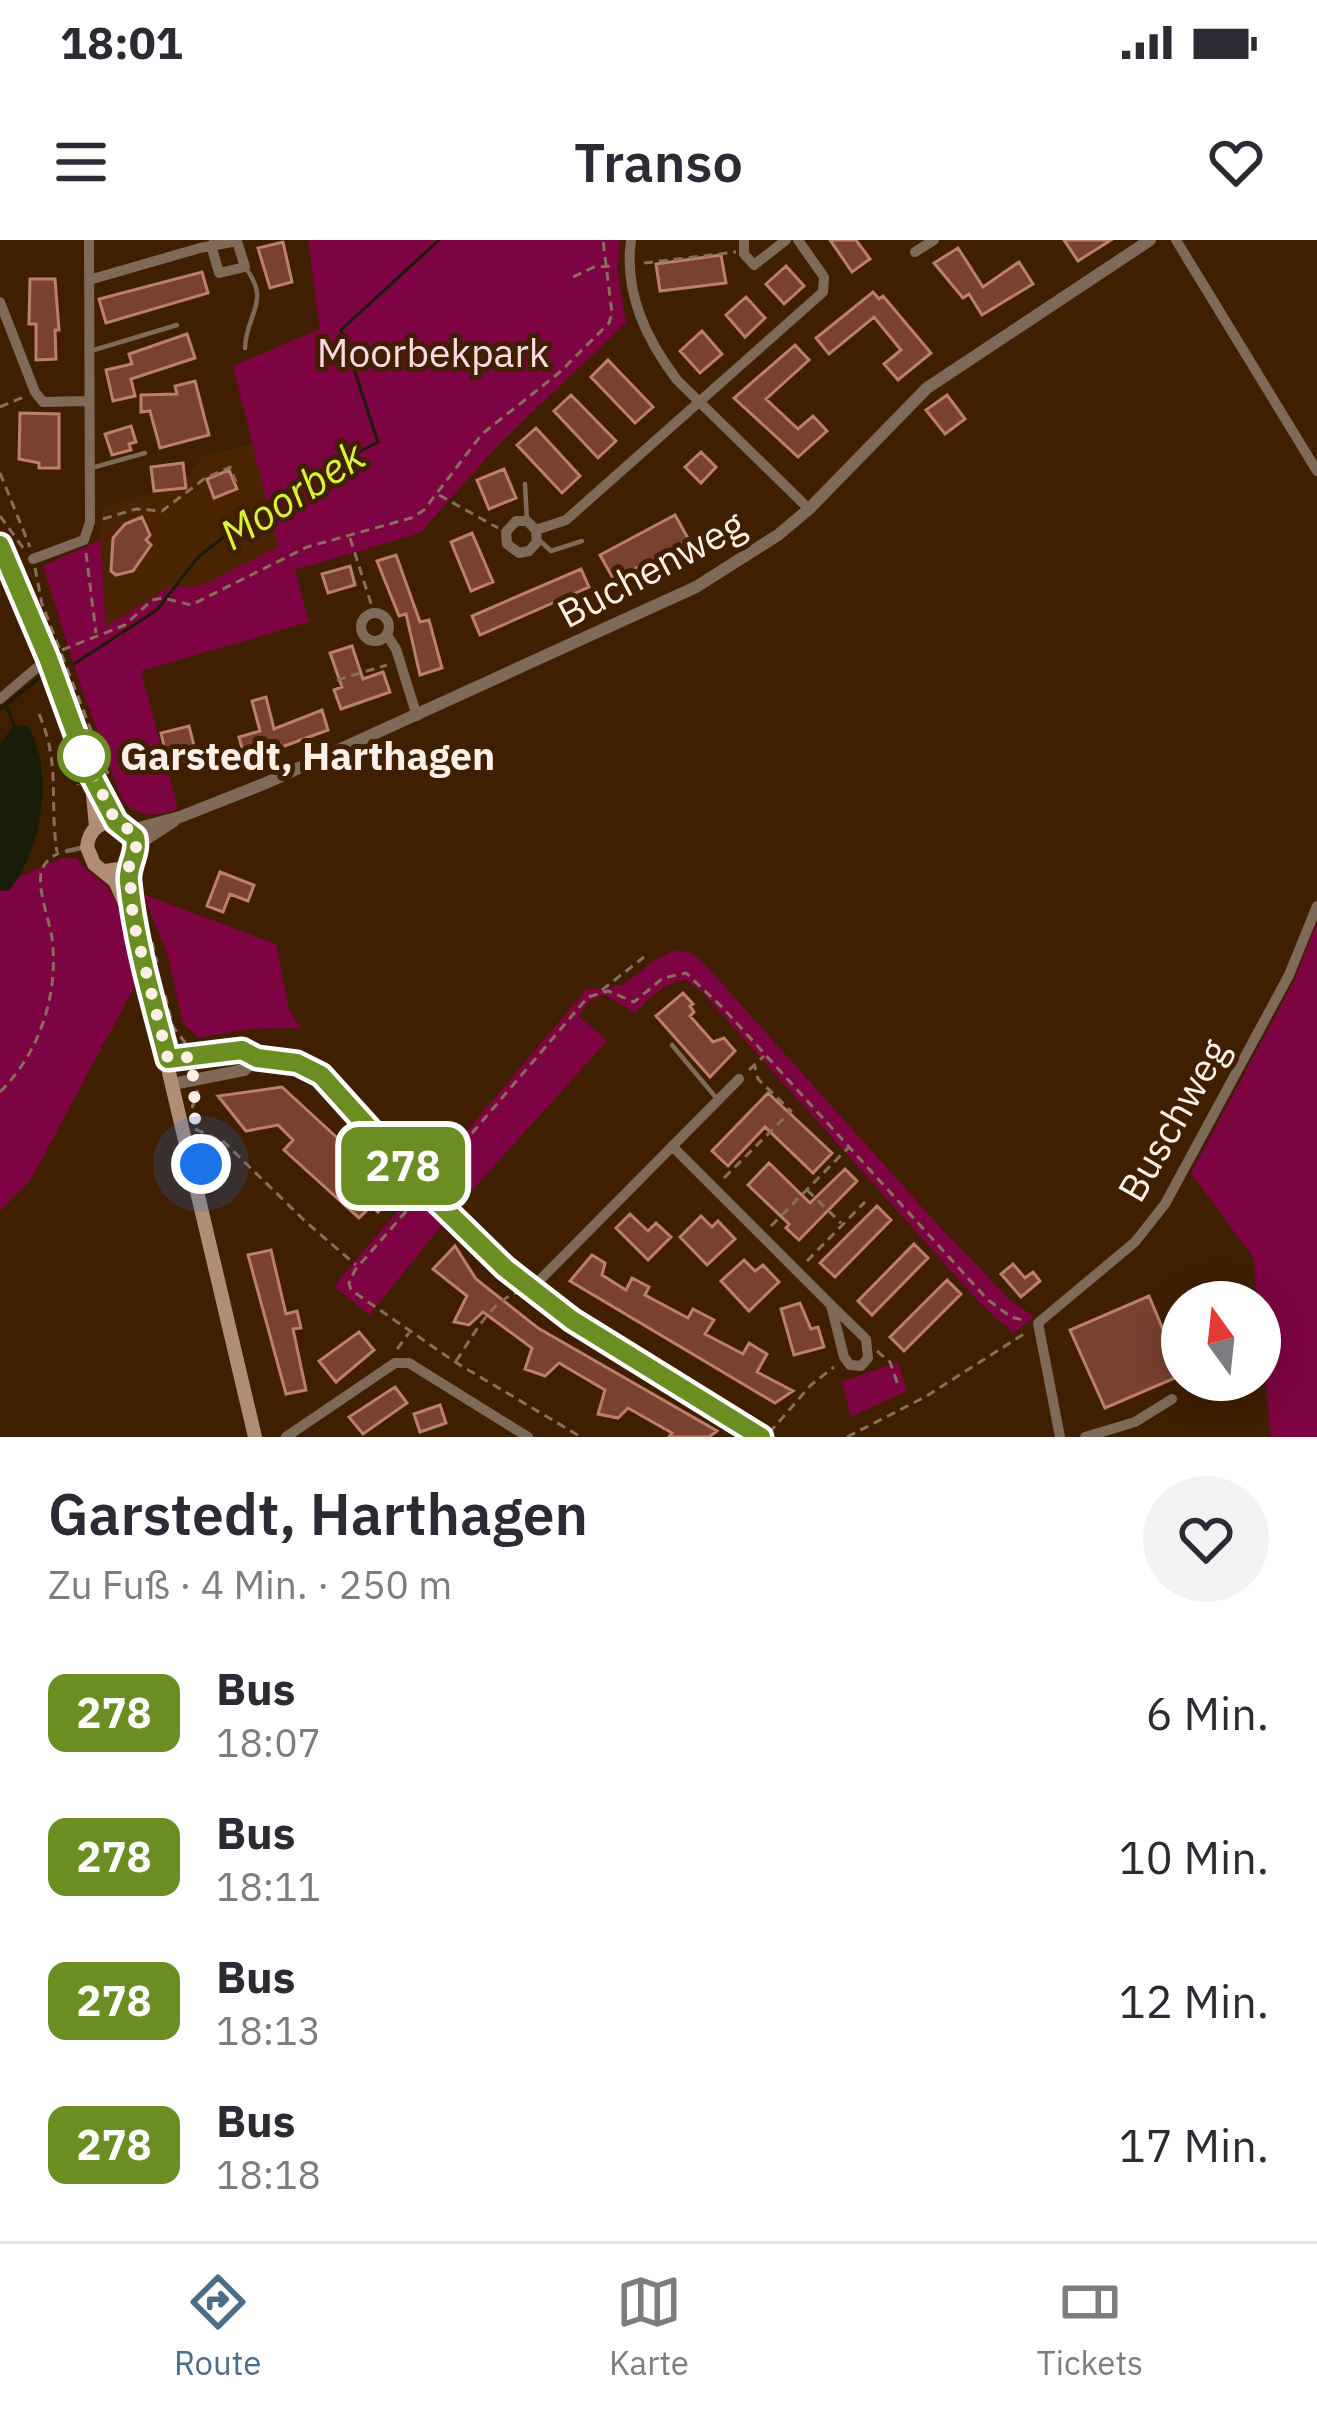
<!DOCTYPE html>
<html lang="de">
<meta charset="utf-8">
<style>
:root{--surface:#fff;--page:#f2f2f3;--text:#2b2b33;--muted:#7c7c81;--line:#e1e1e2;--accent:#4a6e8a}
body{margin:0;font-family:"IBM Plex Sans",sans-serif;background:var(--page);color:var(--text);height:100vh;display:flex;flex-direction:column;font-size:45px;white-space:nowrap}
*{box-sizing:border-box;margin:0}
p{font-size:39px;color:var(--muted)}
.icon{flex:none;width:66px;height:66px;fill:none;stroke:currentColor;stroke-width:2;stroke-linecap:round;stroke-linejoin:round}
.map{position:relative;height:1197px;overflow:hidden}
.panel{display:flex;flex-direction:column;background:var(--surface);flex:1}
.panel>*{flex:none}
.badge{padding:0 24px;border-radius:18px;font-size:42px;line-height:78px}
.needle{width:78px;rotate:345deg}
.buttons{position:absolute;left:1161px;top:1041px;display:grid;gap:24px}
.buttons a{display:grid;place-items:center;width:120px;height:120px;border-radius:50%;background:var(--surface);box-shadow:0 6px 30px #0003;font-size:60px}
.you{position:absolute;width:60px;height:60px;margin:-30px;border:9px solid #fff;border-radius:50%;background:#1a73e8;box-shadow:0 0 0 18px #1a73e833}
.map>.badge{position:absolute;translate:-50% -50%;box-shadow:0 0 0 6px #fff}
.round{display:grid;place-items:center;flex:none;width:126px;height:126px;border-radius:63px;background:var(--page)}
.overview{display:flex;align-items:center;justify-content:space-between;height:204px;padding:0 48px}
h1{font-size:57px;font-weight:600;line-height:90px}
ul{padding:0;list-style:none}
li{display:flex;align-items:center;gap:36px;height:144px;padding:0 48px}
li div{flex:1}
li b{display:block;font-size:45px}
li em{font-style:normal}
li .badge{min-width:132px;font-weight:700;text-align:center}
.status{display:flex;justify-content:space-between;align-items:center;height:84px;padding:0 60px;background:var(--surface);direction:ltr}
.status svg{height:33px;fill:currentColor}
header{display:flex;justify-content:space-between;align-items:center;height:156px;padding:0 48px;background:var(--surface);font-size:54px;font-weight:600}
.tabs{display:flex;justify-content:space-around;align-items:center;height:168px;border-top:3px solid var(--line);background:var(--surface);font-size:33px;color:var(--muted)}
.tabs a{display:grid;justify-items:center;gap:6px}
.tabs .on{color:var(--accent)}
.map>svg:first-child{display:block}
</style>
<div class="status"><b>18:01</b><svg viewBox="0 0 49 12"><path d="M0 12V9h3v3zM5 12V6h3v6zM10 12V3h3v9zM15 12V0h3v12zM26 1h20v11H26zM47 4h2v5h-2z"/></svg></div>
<header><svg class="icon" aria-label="menu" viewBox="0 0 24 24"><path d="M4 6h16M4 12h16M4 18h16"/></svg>Transo<svg class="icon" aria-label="heart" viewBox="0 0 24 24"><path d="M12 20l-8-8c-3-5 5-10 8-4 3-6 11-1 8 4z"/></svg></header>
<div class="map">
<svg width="1317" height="1197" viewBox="0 0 1317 1197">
<rect width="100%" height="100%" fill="#401f01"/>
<path fill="#4a2400" d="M255,203l24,104 -76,38 -36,3 -62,40 -5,-89 3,-32 80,-24 19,-26z"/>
<path fill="#7d0343" d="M308,0h312l-3,30 9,53 -125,119 -81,91 -125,37 14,52 -168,49 37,138c-19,8 -42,9 -56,-9l-46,-128 -33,-106 57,-26 6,87 61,-39 36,-3 75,-38 -45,-181 87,-37z
M62,618h15c8,15 25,18 33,33 16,27 21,61 27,91l-107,199 -30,30v-320l9,-1 12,-14z
M143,654l133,50 13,66 12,18 -54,1 -48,9 -16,-15 -16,-70z
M1317,682v515h-46l-18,-180 -62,-84 104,-194z
M673,711l15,1 13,8 238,266 71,74 25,17 -22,16 -34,-31 -278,-311 -15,-11c-23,4 -35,16 -51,33l-30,-18 -16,6 -10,15 28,25 -141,156 -29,-31 149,-176 37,-5 32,-25z
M414,951l30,32 -75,92 -35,-29z
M898,1122l9,29 -56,26 -9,-35z"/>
<path fill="#191c09" d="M14,485l14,1c27,45 14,125 -19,164l-9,1v-147z"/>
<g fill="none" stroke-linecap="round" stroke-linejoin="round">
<path stroke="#191c09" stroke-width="3" d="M74,424l83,-54 42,-54 84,-64 95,-50 -37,-112 98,-90
M6,466l8,19
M0,469l43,-34"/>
</g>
<path fill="#784130" stroke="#bc7f6c" stroke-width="3" d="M830,0h26l14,19 -18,13z
M1064,0h47l-33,21z
M283,2l9,40 -22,6 -12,-40z
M958,8l25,39 36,-25 14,22 -51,31 -13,-21 -6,4 -29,-35z
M721,15l5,28 -66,8 -4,-27z
M786,26l18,20 -20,18 -18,-20z
M202,32l6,21 -102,30 -7,-24z
M30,39h25l4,51h-4l1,29 -20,1v-36h-7z
M873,52l6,7 4,-3 48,57 -33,27 -14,-16 17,-14 -27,-33 -45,37 -13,-16z
M746,57l19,21 -20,19 -19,-22z
M702,91l20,23 -22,19 -20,-22z
M187,94l8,24 -64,21 4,17 -22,5 -7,-31 26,-6 -3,-10z
M795,105l14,15 -43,39 32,30 15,-13 14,15 -29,26 -64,-59z
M608,120l45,47 -18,16 -44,-46z
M195,141l14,54 -49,13 -10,-37 -9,1v-17l36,-1 -2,-8z
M571,155l45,46 -18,17 -44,-47z
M947,155l18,24 -20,15 -19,-24z
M20,173l39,1v54h-20v-5l-20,-4z
M131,186l5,16 -7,2 2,6 -19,5 -7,-21z
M536,188l44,48 -18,17 -45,-48z
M701,212l15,15 -15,16 -16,-16z
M183,223l3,25 -32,3 -3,-24z
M504,229l12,29 -27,11 -12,-29z
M229,230l8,19 -23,9 -7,-19z
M675,275l14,25 -75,40 -14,-25z
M142,277l8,18 -4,5 5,5 -18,26 -17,4 -5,-4 2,-33 12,-14z
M472,293l21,49 -22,9 -20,-49z
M396,315l24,67 9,-2 13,48 -22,7 -14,-61 -7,2 -22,-55z
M350,326l5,19 -27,8 -6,-19z
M581,329l8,18 -109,48 -8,-19z
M352,406l11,33 20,-7 7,20 -49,17 -7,-19 8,-3 -12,-34z
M266,457l8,32 48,-19 6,20 -57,21 -2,-6 -26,7 -4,-15 21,-6 -8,-30z
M189,486l8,31 -17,5 -4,-15 -11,3 -4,-17z
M220,632l34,13 -6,16 -18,-7 -7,18 -16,-6z
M683,753l10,11 -3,2 4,6 -4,4 23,26 11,-4 11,13 -25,26 -54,-61z
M282,847l114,105 -18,20 -7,-6 -12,12 -75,-68 9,-10 -15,-15 -32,6 -28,-35z
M768,853l64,60 -19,20 -48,-46 -37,39 -16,-15z
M769,923l41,40 35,-34 12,12 -58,59 -13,-12 3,-4 -41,-39z
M877,966l14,14 -56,57 -15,-14z
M630,974l18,17 8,-8 15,14 -23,23 -32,-32z
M701,976l11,11 6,-6 17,18 -28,26 -27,-28z
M914,1004l14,14 -56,57 -14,-14z
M455,1006l21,33 62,49 179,103 -8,6h-40l3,-4 -44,-25 -10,10 -20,-4 7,-24 -46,-27 -14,13 -20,-7 7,-21 -49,-36 -14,13 -15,-3 13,-26 -34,-27z
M271,1010l15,64 11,-3 4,17 -8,1 13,61 -20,4 -38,-139z
M592,1015l13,8 -3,12 24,15 6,-12 17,9 -4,8 43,23 5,-9 21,11 -9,14 38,20 6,-11 18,11 -10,18 36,19 -18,12 -205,-122z
M744,1020l11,11 8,-6 16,17 -30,29 -28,-30z
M1013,1024l12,14 8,-6 7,9 -19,16 -20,-23z
M947,1040l14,14 -57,57 -14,-14z
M1149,1056l33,79 -77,33 -35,-78z
M800,1063l11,26 7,-2 6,20 -30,8 -13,-46z
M359,1092l15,18 -38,32 -17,-21z
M395,1147l12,16 -44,31 -14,-17z
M440,1165l6,18 -26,9 -6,-18z"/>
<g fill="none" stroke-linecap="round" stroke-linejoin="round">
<path stroke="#886f59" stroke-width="3" stroke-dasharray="9 6" stroke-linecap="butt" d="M644,23l92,-11
M573,37l21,-10 22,-1
M0,167l26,-11
M0,233l30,74
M439,255l59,33
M0,276l24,33
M103,279l33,-10 26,2 42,-32 26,-12 6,15
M350,298l24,75
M86,313l10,80
M35,328l7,36 66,170
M62,410l63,-25 27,-25 11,-2 28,7 116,-58 104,-29 13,-8 58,-76 78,-62 49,-49 3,-10 -9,-73
M337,440l50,-15
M39,474c22,50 10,87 18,138
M73,530l5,15
M152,702l5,20
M602,750l42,-33
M165,755l8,32 14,18
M749,830l15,-14
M0,852c40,-40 59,-98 52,-154 -3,-19 -14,-46 -11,-65 2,-10 10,-16 18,-20
M192,868l6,-18
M195,889l29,13 82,80 50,43
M724,938l67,-67 -33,-32 -4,-15
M433,939l155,-182 20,-6 26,11 29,-24 23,-5 37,35 264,291 24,18 16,4
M807,950l34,33
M416,960l-61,70 -6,13 2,7 104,72 126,75
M771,986l78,-79
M807,1021l58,-59
M397,1109l12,-16
M877,1111l13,11 9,26
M456,1121c16,-23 33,-58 60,-68
M769,1193l42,-48 23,-18
M847,1197l78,-40 102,-65"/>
<path stroke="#7f6959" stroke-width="4.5" d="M245,108c1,-35 27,-46 0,-81
M94,110l83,-25
M95,227l50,-14
M525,244l2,37
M538,299l13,12 31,-10
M67,611l14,-3
M672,805l46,55"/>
<path stroke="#7f6959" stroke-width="10" d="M631,0c-7,53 15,99 46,140l132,129
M744,0v14l10,11 32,-25
M1176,0l141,231
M915,12l19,-12
M89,40l111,-32 37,-7 8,26 -26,6 -8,-28
M0,62l35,90 8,10 45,-1
M536,290l1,12 -8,9 -10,2 -12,-9 -1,-12 10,-11h11l9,9 30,-10 257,-228 1,-15 -26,-37
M33,319l51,-19 6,-18 -1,-282
M361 387a14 14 0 1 1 28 0a14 14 0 1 1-28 0Z
M387,395l9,14 21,67
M0,459l48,-41
M672,906l159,159 13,52 6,8 11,1 7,-8 -2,-19 -35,-34
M531,1049l208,-210
M286,1197l109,-74h14l119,74
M1060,1197l-22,-114 97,-81 30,-38 124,-229 28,-69
M1085,1197l50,-15 37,-23"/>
<path stroke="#7f6959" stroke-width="12" d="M131,590l49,-13 86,-34 430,-196 82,-52 31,-26 118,-121 223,-148
M137,605l37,-24
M168,819l74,-9 15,8 40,5 24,12 103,114 81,79 67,52 189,117
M173,844l71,-14 13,-12"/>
<path stroke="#b08d74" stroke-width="14" d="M0,305c41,90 68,191 116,277
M92,544l4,43
M129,625l4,55 122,517
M106,631l19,-3 11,-14 -1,-17 -15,-14c-18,-3 -31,5 -33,24l7,17 21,17 13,29"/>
</g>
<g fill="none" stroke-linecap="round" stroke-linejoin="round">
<defs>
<path id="line" d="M0,305l48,113 42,115 26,49 19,15c4,17 -8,28 -6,45 6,60 24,119 39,177l74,-9 15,8 40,5 24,12 103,114 81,79 67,52 189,117"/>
</defs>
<use href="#line" stroke="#fff" stroke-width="27"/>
<use href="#line" stroke="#6b8e23" stroke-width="18"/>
<path stroke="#fbf0e8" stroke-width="12" stroke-dasharray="0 21.6" d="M84,516l32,66 14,8 6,11v13l-7,11 4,55 35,139 22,-2c8,37 1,69 11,107"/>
</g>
<circle fill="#fff" stroke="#6b8e23" stroke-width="6" cx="84" cy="516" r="24"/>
<g text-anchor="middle" stroke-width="10" stroke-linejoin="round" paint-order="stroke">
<g font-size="39" fill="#fcdae4" stroke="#401f01">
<text x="433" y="127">Moorbekpark</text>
</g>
<g font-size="39" fill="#fbf0e8" stroke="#401f01">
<text transform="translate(651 329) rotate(-28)" y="14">Buchenweg</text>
<text transform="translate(1173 880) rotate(-60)" y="14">Buschweg</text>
</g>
<g font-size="39" font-weight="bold" fill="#fbf0e8" stroke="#401f01" text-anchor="start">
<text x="120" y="530">Garstedt, Harthagen</text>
</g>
<g font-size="42" font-style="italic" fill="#d9f436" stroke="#401f01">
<text transform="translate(292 255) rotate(-33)" y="15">Moorbek</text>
</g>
</g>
</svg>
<div class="buttons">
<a><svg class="needle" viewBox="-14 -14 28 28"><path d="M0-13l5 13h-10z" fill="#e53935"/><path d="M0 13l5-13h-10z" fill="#7c7c81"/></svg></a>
</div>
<div class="you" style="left:201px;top:924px"></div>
<b class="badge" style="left:403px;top:926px;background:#6b8e23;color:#fff">278</b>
</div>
<section class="panel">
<div class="overview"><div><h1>Garstedt, Harthagen</h1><p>Zu Fuß · 4 Min. · 250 m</p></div><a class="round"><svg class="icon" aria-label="heart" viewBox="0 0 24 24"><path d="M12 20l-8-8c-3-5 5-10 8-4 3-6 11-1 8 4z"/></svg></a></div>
<ul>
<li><span class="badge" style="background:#6b8e23;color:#fff">278</span><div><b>Bus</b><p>18:07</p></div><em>6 Min.</em></li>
<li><span class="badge" style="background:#6b8e23;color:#fff">278</span><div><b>Bus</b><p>18:11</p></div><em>10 Min.</em></li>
<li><span class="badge" style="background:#6b8e23;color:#fff">278</span><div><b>Bus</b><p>18:13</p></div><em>12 Min.</em></li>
<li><span class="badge" style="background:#6b8e23;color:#fff">278</span><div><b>Bus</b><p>18:18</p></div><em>17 Min.</em></li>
</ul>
</section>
<nav class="tabs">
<a class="on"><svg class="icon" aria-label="directions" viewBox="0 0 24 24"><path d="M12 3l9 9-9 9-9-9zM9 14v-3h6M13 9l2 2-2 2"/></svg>Route</a>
<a><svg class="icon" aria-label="map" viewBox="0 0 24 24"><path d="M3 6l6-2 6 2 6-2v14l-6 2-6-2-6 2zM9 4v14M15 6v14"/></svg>Karte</a>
<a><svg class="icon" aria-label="tickets" viewBox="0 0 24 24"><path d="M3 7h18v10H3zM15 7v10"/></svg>Tickets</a>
</nav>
